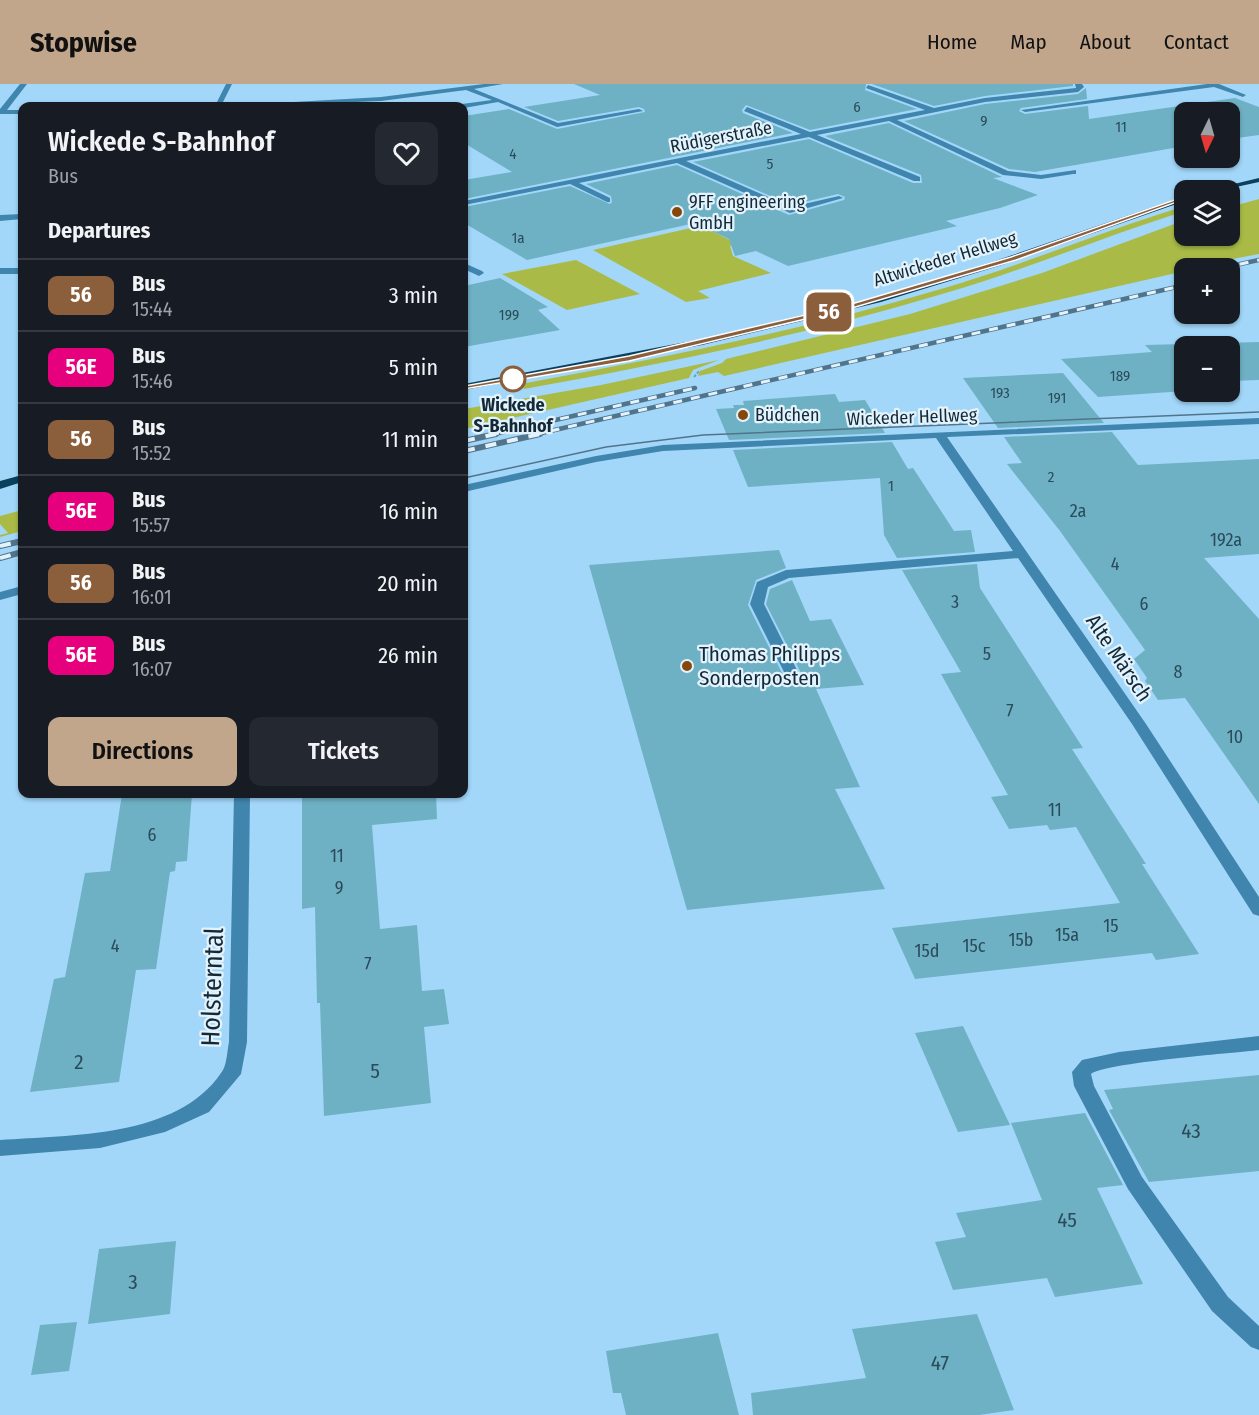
<!DOCTYPE html>
<meta charset="utf-8">
<style>
:root{--surface:#171b24;--page:#242831;--text:#f1f3f6;--muted:#9ea1a6;--line:#363941;--accent:#c1a68c}
body{margin:0;font-family:"Fira Sans Condensed",sans-serif;background:var(--page);color:var(--text);height:100vh;display:flex;flex-direction:column;font-size:22px;white-space:nowrap}
*{box-sizing:border-box;margin:0}
p{font-size:20px;color:var(--muted)}
.icon{flex:none;width:33px;height:33px;fill:none;stroke:currentColor;stroke-width:2;stroke-linecap:round;stroke-linejoin:round}
.map{position:relative;flex:1;overflow:hidden}
.panel{position:absolute;left:18px;top:18px;width:450px;height:696px;display:flex;flex-direction:column;background:var(--surface);border-radius:12px;box-shadow:0 2px 4px #0004}
.panel>*{flex:none}
.badge{padding:0 12px;border-radius:9px;font-size:21px;line-height:39px}
.needle{width:39px;rotate:185deg}
.fabs{position:absolute;left:1174px;top:18px;display:grid;gap:12px}
.fabs a{display:grid;place-items:center;width:66px;height:66px;border-radius:12px;background:var(--surface);box-shadow:0 2px 4px #0004;font-size:30px}
.map>.badge{position:absolute;translate:-50% -50%;box-shadow:0 0 0 3px #fff}
h2{padding:0 30px;font-size:22px;line-height:54px}
.round{display:grid;place-items:center;flex:none;width:63px;height:63px;border-radius:12px;background:var(--page)}
.head{display:flex;align-items:center;justify-content:space-between;height:102px;padding:0 30px}
h1{font-size:28px;font-weight:600;line-height:45px}
.button{display:flex;gap:12px;margin-top:auto;padding:12px 30px}
.button a{flex:1;height:69px;border-radius:12px;background:var(--accent);color:#111;font-size:24px;font-weight:600;line-height:69px;text-align:center}
.button a+a{background:var(--page);color:var(--text)}
ul{padding:0;list-style:none}
li{display:flex;align-items:center;gap:18px;height:72px;padding:0 30px;border-top:2px solid var(--line)}
li div{flex:1}
li b{display:block;font-size:22px}
li em{font-style:normal}
li .badge{min-width:66px;font-weight:700;text-align:center}
header{display:flex;align-items:center;gap:36px;box-sizing:border-box;height:84px;padding:0 30px;background:var(--accent);color:#111}
header strong{font-size:28px}
nav{display:flex;gap:33px;margin-inline-start:auto;font-size:21px}
.map>svg:first-child{display:block}
</style>
<header>
<strong>Stopwise</strong>
<nav><a>Home</a><a>Map</a><a>About</a><a>Contact</a></nav>
</header>
<div class="map">
<svg width="1259" height="1331" viewBox="0 0 1259 1331">
<rect width="100%" height="100%" fill="#a2d7fa"/>
<path fill="#a9bb46" d="M1259,115v55l-74,14v3l-461,105 -6,-4 -20,4 2,-5 22,-8 4,-4 184,-45 132,-41 143,-53v16h45v-29z
M1185,122v5c-79,25 -156,57 -236,81 -139,42 -282,71 -425,97l-3,-5c141,-26 282,-54 420,-95 82,-24 162,-58 244,-83z
M762,128l-56,16 32,16 -8,2 3,10 38,17 -73,18 12,7 -24,4 -93,-52z
M576,176l64,34 -73,16 -65,-36z
M719,276l-26,10 -4,8 -225,51v-20l137,-24z
M22,426v21l-22,6v-2l8,-2 -8,-9v-8z"/>
<path fill="#6eb1c4" d="M574,0h292l-1,6 52,19 -107,21 -64,-25 -4,5 1,3 50,20 -329,66v-19l48,-8 -48,-29v-27l45,-7 48,20 88,-17 -1,-3 -5,-2 -81,14 -34,-14 76,-12z
M872,0h201v2l-88,10 -51,10z
M1086,4l1,11 -66,9 -2,3 6,3 63,-8 1,13 146,-21 24,9v28l-29,4v-27h-45v34l-150,26 -26,-3 -105,-48 81,-17 93,-10z
M889,39l113,54 -9,1 45,17 -38,13 -54,13 11,5 -169,40 -32,-15 -21,5 -6,-17 -34,-16 -168,37 -63,-37v-16l106,-21 40,18 2,-2 -1,-6 -25,-12 91,-19 112,50 55,-15 1,-3 -7,-3 -47,11 -98,-43 116,-23 104,44h9l-1,-8 -96,-39z
M500,194l48,29 -10,3 22,20 -96,17v-61z
M1259,258v38l-29,1v-35h-45v45l-87,6 -37,-38 91,-7 -7,-7z
M1063,289l41,50 -106,5 -35,-50z
M835,310l4,8 26,-2 20,33 -156,7 -13,-31 18,-1 -1,-3h11l-1,-4z
M1112,348l26,33 121,-6v95l-55,4 55,61v185l-74,-106 -27,2 -13,-19 2,-3 -13,-19 11,-9 -85,-119 -53,-67 15,-1 -18,-26z
M892,358l16,27 5,-1 41,63 17,-1 4,22 -78,6 -13,-23 -4,-57 -132,9 -15,-37z
M779,466l7,18 -30,12 -8,25 38,76 8,5 9,-4 1,-3 -38,-75 4,-15 22,-9 18,41 21,-2 33,66 -48,4 44,98 -25,2 50,100 -198,21 -98,-345z
M977,480l3,24 103,160 -11,1 74,115h-4l57,90 -43,6 -4,-7 -237,26 -23,-51 228,-25 -44,-76 -26,3 -3,-5 -38,4 -18,-32 17,-2 -67,-121 20,-2 -59,-102z
M122,710h70l-5,67 -11,1 -1,9 -5,1 -14,97 -20,1 -17,112 -89,10 24,-113 11,-2 20,-104 25,-2z
M302,710h134l1,25 -65,6 8,104 37,-4 5,66 22,-2 5,35 -25,3 7,76 -107,13 -4,-113h-3l-2,-96 -13,2z
M963,942l15,32 32,67 -52,7 -43,-99z
M1259,991v96l-110,11 -40,-72 4,-1 -9,-19z
M1085,1029l38,72 -26,3 46,96 -88,13 -8,-19 -94,12 -18,-48 31,-5 -10,-24 86,-13 -31,-77z
M176,1157l-6,73 -82,10 11,-75z
M977,1230l37,96 -35,5h-226l-2,-22 115,-15 -14,-49z
M77,1238l-8,49 -38,4 9,-50z
M718,1249l21,82h-113l-5,-22h-8l-7,-42z"/>
<g fill="none" stroke-linecap="round" stroke-linejoin="round">
<path stroke="#749eba" stroke-width="2" stroke-dasharray="3 1.5" stroke-linecap="butt" d="M694,293l6,-7"/>
<path fill="#4085ae" fill-rule="evenodd" d="M20,0h7l-20,26h15v4h-22v-5z
M226,0h6l-11,22h-6z
M484,0h19l-29,5 84,34 81,-14 4,2 -86,16 -59,-25 -34,6 -5,-2 3,-2 30,-4 -26,-10 -85,11 -126,5 4,-2 122,-7z
M1075,0h7l2,3 -6,5 -93,10 -88,18 111,51 33,4 35,-5v4h-3l-32,5 -38,-4 -114,-54 -72,14 103,42v4h-6l-105,-44 -123,24 105,46 48,-11 4,2 -53,15 -113,-50 -98,20 31,15v4h-3l-37,-18 -106,21v-4l337,-67 -57,-23 3,-4 63,25 115,-22 -59,-22 2,-3 66,23 51,-10 91,-10z
M1207,0h12l27,11 -3,2 -29,-10 -189,25 -4,-2z
M22,130v5l-22,2v-6z
M464,179l18,8 2,2 -5,3 -15,-7z
M0,184h22v6h-22z
M1259,334v6l-312,13 199,287 113,173v19l-6,-2 -121,-190 -114,-166 -229,20 -21,9 -4,17 38,76 -7,4 -7,-4 -38,-76 7,-22 29,-12 227,-19 -77,-113 -273,13 -67,11 -132,30v-7l132,-29 67,-11z
M22,502v8l-22,6v-8z
M234,710h16l-3,248 -6,32 -32,38 -44,20 -65,16 -100,8v-16c70,-5 177,-2 221,-67 6,-7 6,-22 8,-31z
M1259,952v14c-25,3 -156,13 -168,24l3,12 48,91 86,120 31,29v24l-8,-3 -39,-36 -84,-122 -54,-103 -2,-14 10,-12 37,-8z"/>
<path fill="#0b405b" fill-rule="evenodd" d="M1259,94v4l-37,8h-13z
M1185,112v5l-183,64 -121,37 -179,43 -238,45v-6l238,-45 172,-41 121,-37z
M22,391v7l-22,7v-8z"/>
<path stroke="#52748b" stroke-width="1.5" d="M464,394l142,-31 97,-12 556,-23"/>
<defs>
<path id="rail-far1" d="M1222,184l37,-8
M490,351l205,-47
M533,351l652,-150"/>
<path id="rail" d="M464,357l32,-7
M464,367l76,-17
M0,462l22,-5
M0,474l22,-6"/>
</defs>
<use href="#rail-far1" stroke="#52748b" stroke-width="4.5"/>
<use href="#rail" stroke="#52748b" stroke-width="6"/>
<use href="#rail-far1" stroke="#e3f3fd" stroke-width="3" stroke-dasharray="9" stroke-linecap="butt"/>
<use href="#rail" stroke="#e3f3fd" stroke-width="4" stroke-dasharray="11" stroke-linecap="butt"/>
</g>
<path fill="#8b5e3c" stroke="#fff" stroke-width="1.5" d="M1183,113l5,1 -172,62 -164,48 -223,53 -165,28 -5,-2 170,-31 219,-51 163,-48z"/>
<g fill="#86480a" stroke="#e3f3fd" stroke-width="2">
<circle cx="677" cy="128" r="6"/>
<circle cx="743" cy="331" r="6"/>
<circle cx="687" cy="582" r="6"/>
</g>
<circle fill="#fff" stroke="#8b5e3c" stroke-width="3" cx="513" cy="295" r="12"/>
<g text-anchor="middle" stroke-width="4.5" stroke-linejoin="round" paint-order="stroke">
<g font-size="15" fill="#2a4b5a">
<text x="857" y="28">6</text>
<text x="984" y="42">9</text>
<text x="1121" y="48">11</text>
<text x="513" y="75">4</text>
<text x="770" y="85">5</text>
<text x="518" y="159">1a</text>
<text x="509" y="236">199</text>
<text x="1120" y="297">189</text>
<text x="1000" y="314">193</text>
<text x="1057" y="319">191</text>
<text x="1051" y="398">2</text>
<text x="891" y="407">1</text>
</g>
<g font-size="18" fill="#142936" stroke="#e3f3fd">
<text transform="translate(721 53) rotate(-11)" y="6">Rüdigerstraße</text>
<text transform="translate(945 175) rotate(-17)" y="6">Altwickeder Hellweg</text>
<text transform="translate(912 333) rotate(-2)" y="6">Wickeder Hellweg</text>
</g>
<g font-size="18" fill="#142936" stroke="#e3f3fd" text-anchor="start">
<text x="689" y="124">9FF engineering<tspan x="689" dy="21">GmbH</tspan></text>
<text x="755" y="337">Büdchen</text>
</g>
<g font-size="18" font-weight="bold" fill="#142936" stroke="#e3f3fd">
<text x="513" y="327">Wickede<tspan x="513" dy="21">S-Bahnhof</tspan></text>
</g>
<g font-size="18" fill="#2a4b5a">
<text x="1078" y="433">2a</text>
<text x="1226" y="462">192a</text>
<text x="1115" y="486">4</text>
<text x="955" y="524">3</text>
<text x="1144" y="526">6</text>
<text x="987" y="576">5</text>
<text x="1178" y="594">8</text>
<text x="1010" y="633">7</text>
<text x="1235" y="659">10</text>
<text x="1055" y="732">11</text>
<text x="152" y="757">6</text>
<text x="337" y="778">11</text>
<text x="339" y="810">9</text>
<text x="1111" y="848">15</text>
<text x="1067" y="857">15a</text>
<text x="1021" y="862">15b</text>
<text x="115" y="868">4</text>
<text x="974" y="868">15c</text>
<text x="927" y="873">15d</text>
<text x="368" y="886">7</text>
</g>
<g font-size="21" fill="#142936" stroke="#e3f3fd" text-anchor="start">
<text x="699" y="577">Thomas Philipps<tspan x="699" dy="24">Sonderposten</tspan></text>
</g>
<g font-size="21" fill="#142936" stroke="#e3f3fd">
<text transform="translate(1119 574) rotate(56)" y="7">Alte Märsch</text>
</g>
<g font-size="21" fill="#2a4b5a">
<text x="79" y="985">2</text>
<text x="375" y="994">5</text>
<text x="1191" y="1054">43</text>
<text x="1067" y="1143">45</text>
<text x="133" y="1205">3</text>
<text x="940" y="1286">47</text>
</g>
<g font-size="26" fill="#142936" stroke="#e3f3fd">
<text transform="translate(212 903) rotate(-88)" y="9">Holsterntal</text>
</g>
</g>
</svg>
<div class="fabs">
<a><svg class="needle" viewBox="-14 -14 28 28"><path d="M0-13l5 13h-10z" fill="#e53935"/><path d="M0 13l5-13h-10z" fill="#9ea1a6"/></svg></a>
<a><svg class="icon" aria-label="layers" viewBox="0 0 24 24"><path d="M12 4l9 5-9 5-9-5zM3 14l9 5 9-5"/></svg></a>
<a>+</a>
<a>−</a>
</div>
<b class="badge" style="left:829px;top:228px;background:#8b5e3c;color:#fff">56</b>
<section class="panel">
<div class="head"><div><h1>Wickede S-Bahnhof</h1><p>Bus</p></div><a class="round"><svg class="icon" aria-label="heart" viewBox="0 0 24 24"><path d="M12 20l-8-8c-3-5 5-10 8-4 3-6 11-1 8 4z"/></svg></a></div>
<h2>Departures</h2>
<ul>
<li><span class="badge" style="background:#8b5e3c;color:#fff">56</span><div><b>Bus</b><p>15:44</p></div><em>3 min</em></li>
<li><span class="badge" style="background:#e6007e;color:#fff">56E</span><div><b>Bus</b><p>15:46</p></div><em>5 min</em></li>
<li><span class="badge" style="background:#8b5e3c;color:#fff">56</span><div><b>Bus</b><p>15:52</p></div><em>11 min</em></li>
<li><span class="badge" style="background:#e6007e;color:#fff">56E</span><div><b>Bus</b><p>15:57</p></div><em>16 min</em></li>
<li><span class="badge" style="background:#8b5e3c;color:#fff">56</span><div><b>Bus</b><p>16:01</p></div><em>20 min</em></li>
<li><span class="badge" style="background:#e6007e;color:#fff">56E</span><div><b>Bus</b><p>16:07</p></div><em>26 min</em></li>
</ul>
<div class="button"><a>Directions</a><a>Tickets</a></div>
</section>
</div>
